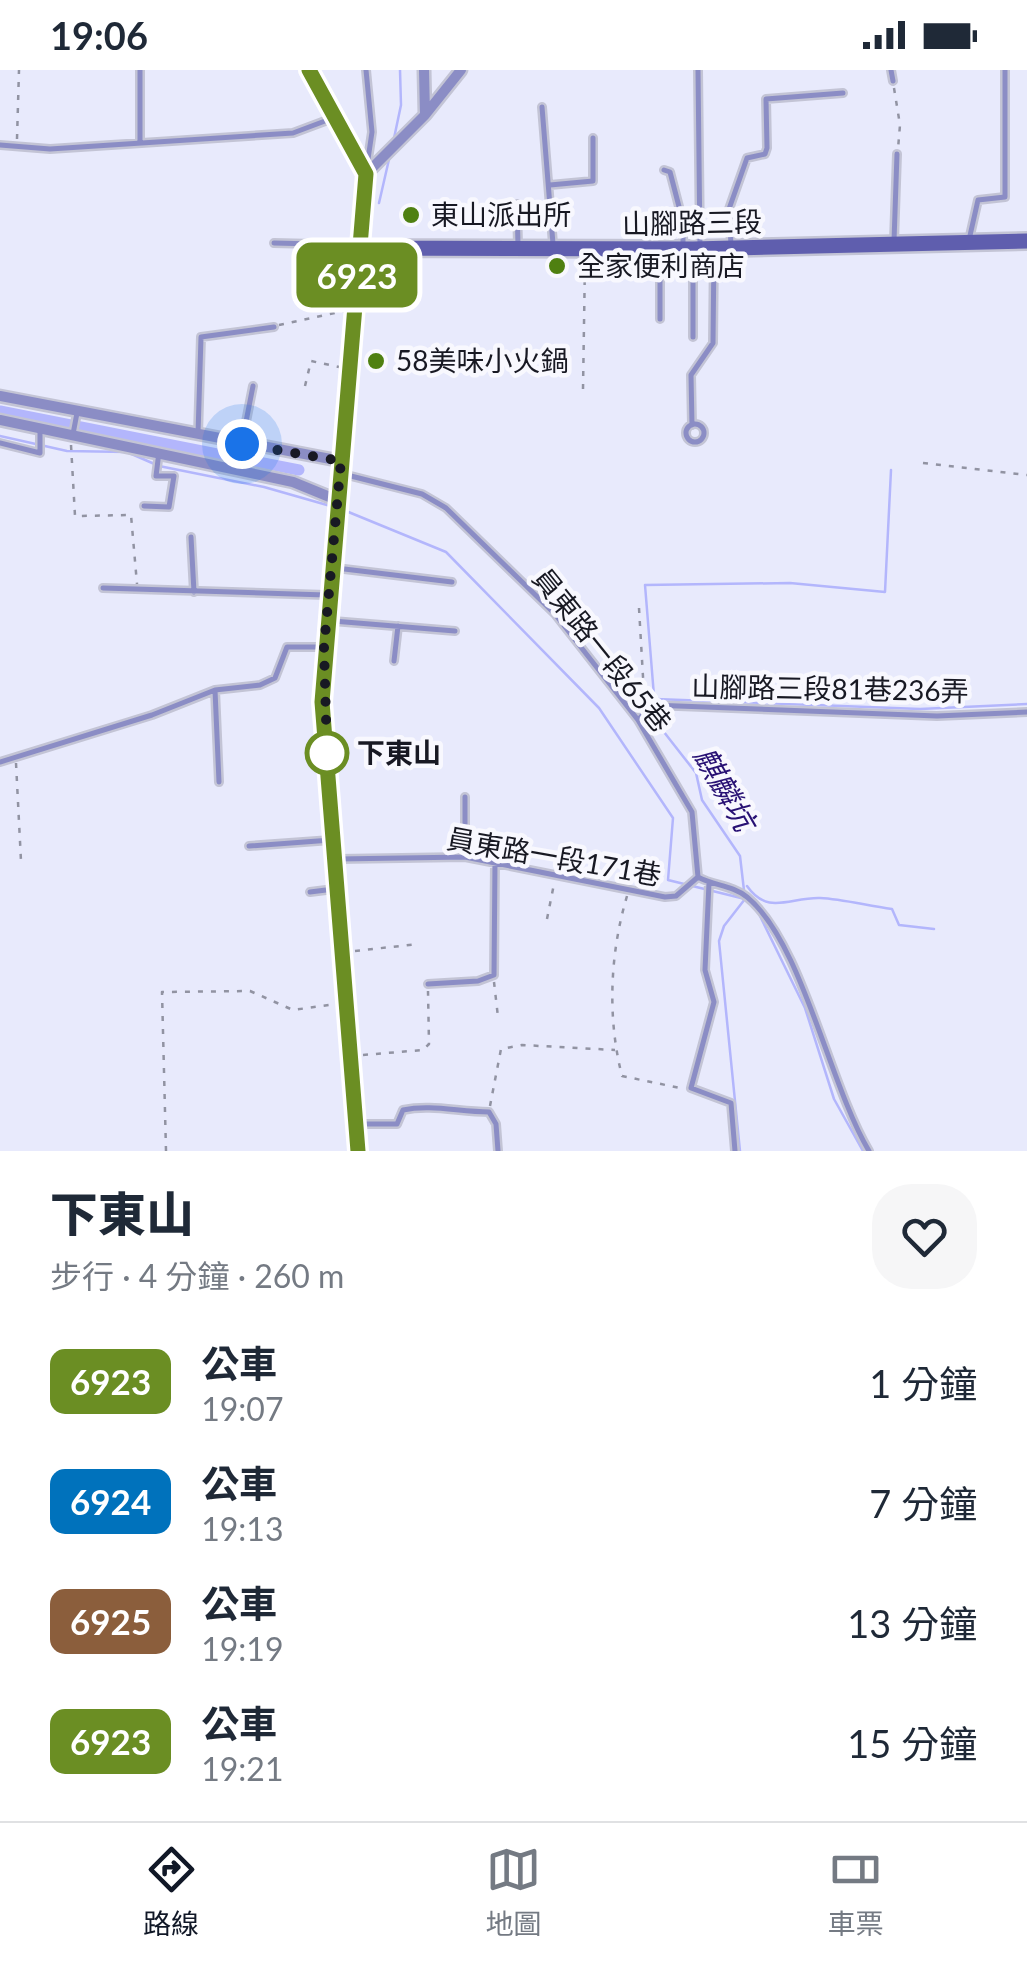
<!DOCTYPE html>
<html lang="zh-TW">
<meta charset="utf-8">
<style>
:root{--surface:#fff;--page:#f6f6f7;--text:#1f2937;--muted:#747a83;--line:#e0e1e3;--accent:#111827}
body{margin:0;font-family:Lato,"Noto Sans TC",sans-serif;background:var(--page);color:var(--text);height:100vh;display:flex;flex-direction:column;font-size:38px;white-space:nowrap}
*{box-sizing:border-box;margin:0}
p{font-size:32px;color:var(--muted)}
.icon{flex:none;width:55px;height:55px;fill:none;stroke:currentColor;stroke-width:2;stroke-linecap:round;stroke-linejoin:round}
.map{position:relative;height:1081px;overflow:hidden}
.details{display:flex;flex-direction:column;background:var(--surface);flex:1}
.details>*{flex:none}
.badge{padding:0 20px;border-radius:15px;font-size:35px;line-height:65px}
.you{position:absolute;width:50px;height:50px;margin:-25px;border:8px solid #fff;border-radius:50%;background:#1a73e8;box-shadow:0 0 0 15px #1a73e833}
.map>.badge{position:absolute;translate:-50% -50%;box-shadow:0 0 0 5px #fff}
.round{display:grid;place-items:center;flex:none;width:105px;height:105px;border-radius:40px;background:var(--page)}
.headline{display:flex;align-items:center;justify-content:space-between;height:170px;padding:0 50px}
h1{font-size:48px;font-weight:800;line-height:75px}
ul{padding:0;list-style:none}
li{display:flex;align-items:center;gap:30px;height:120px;padding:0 50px}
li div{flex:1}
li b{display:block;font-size:38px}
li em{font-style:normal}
li .badge{min-width:110px;font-weight:700;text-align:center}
.status{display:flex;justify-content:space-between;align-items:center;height:70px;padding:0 50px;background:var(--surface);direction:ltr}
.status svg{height:28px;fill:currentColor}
.tab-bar{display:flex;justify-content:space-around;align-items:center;height:140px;border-top:2px solid var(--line);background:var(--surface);font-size:28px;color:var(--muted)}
.tab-bar a{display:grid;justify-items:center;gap:5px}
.tab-bar .selected{color:var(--accent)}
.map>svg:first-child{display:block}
</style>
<div class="status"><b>19:06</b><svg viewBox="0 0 49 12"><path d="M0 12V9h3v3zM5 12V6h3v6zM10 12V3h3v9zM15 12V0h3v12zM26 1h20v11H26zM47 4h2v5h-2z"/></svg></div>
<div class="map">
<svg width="1027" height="1081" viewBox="0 0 1027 1081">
<rect width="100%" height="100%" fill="#e8eafc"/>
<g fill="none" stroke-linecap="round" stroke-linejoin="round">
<path stroke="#b3b6fc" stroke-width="2.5" d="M393,73l8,-38 -1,-35
M379,133l11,-48
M0,366l67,15 60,1 32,14 105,21 70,20
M346,441l100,41 153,156 74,110 -5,62 77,19
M654,626l-9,-111 145,-2 95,9 6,-122
M747,816c21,30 43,11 73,12 23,1 48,8 72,11l7,16 35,4
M758,842l47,96 29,91 29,52
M740,1081l-21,-210 5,-15 21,-27 -5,-43 -38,-56 -6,-27 -43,-55 2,-19 265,10 107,-5"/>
<path stroke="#b3b6fc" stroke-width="11" d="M0,341l299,59"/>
<defs>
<path id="service" d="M140,0v72
M366,0l6,62 -5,34
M698,0l2,177
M891,0l2,11
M542,37l11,137
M0,75l50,4 243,-16 40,-15
M664,100l6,2 13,50v24
M550,115l43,-4v-43
M517,134l1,42
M969,170l9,-40 27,-3v-127
M894,171l3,-87
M274,173l81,2
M731,175l-2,-36 18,-51 18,-4 2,-6 -1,-49 77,-6
M660,249v-67
M693,267v-87
M686 363a9 9 0 1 1 18 0a9 9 0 1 1-18 0Z
M692,355l-1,-50 22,-32 1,-93
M73,364l4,-21
M198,364l3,-97 73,-10
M242,372l11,-56
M0,373l40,10v-25
M343,404l79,20 24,14 109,106 83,106 54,92 6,65c16,9 34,8 49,20 55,45 82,187 122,254
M144,436l25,1 5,-31h-18l3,-24
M191,467l3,55
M336,498l116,14
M103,518l223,7
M333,551l122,10
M394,591l4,-35
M215,620l4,92
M638,650l14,-15 285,11 90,-4
M0,692l152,-47 63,-25 45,-5 15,-7 12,-31h37
M249,776l82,-6
M465,787v-60
M338,789l127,-2 200,40 11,-1 22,-19
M709,813l-4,87 9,32 -23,86 40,15 4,48
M310,822l24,-3
M428,914l50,-3 16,-6 1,-113
M359,1054h38l6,-14c28,-6 56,2 86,2l7,12 2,27"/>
<path id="minor" d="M424,0l1,44
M366,104l59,-59 36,-45
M0,326l341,65
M0,350l293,62 44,18"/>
<path id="secondary" d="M309,0l57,104 -44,528 36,449
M358,178l335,1 334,-8"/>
</defs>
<use href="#service" stroke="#c3c4d5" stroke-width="10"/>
<use href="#minor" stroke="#c3c4d5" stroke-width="15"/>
<use href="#secondary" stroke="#c3c4d5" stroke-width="20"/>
<path stroke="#9193a2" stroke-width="2.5" stroke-dasharray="5 8" stroke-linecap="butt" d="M894,18l6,37 -2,24
M17,69l2,-69
M279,255l65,-14
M305,316l6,-25 28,6
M583,319l2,-129
M71,375l4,71 56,-1 6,69
M923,393l104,12
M639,538l5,86 4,6
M16,693l5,98
M627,826c-17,57 -20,121 -5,180l63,13
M547,849l7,-35
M355,881l63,-7
M494,912l4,35
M363,985l60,-5 6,-6 -1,-53
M490,1036l11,-57 21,-4 93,5
M166,1081l-4,-159 88,-1 43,19 43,-6"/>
<use href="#service" stroke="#8b8dc5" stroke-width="5"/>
<use href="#minor" stroke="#8b8dc5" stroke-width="10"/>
<use href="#secondary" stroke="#5f5eae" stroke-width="15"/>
</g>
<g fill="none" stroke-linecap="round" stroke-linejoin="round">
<defs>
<path id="line" d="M309,0l57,104 -44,528 36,449"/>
</defs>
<use href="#line" stroke="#fff" stroke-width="22"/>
<use href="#line" stroke="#6b8e23" stroke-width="15"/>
<path stroke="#181923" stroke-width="10" stroke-dasharray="0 18" d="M242,374l99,17 -17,186 3,106"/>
</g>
<g fill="#4f8011" stroke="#f8f8fe" stroke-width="4">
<circle cx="411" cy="145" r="10"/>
<circle cx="557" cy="196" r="10"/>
<circle cx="376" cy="291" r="10"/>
</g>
<circle fill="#fff" stroke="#6b8e23" stroke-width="5" cx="327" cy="683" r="20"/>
<g text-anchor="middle" stroke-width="9" stroke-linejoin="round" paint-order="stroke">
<g font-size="28" fill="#181923" stroke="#f8f8fe" text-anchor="start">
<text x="431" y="155">東山派出所</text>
<text x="577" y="206">全家便利商店</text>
<text x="396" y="301">58美味小火鍋</text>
</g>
<g font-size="28" fill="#181923" stroke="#f8f8fe">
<text transform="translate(692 153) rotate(-1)" y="10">山腳路三段</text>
<text transform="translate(602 580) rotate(51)" y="10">員東路一段65巷</text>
<text transform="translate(830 619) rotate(1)" y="10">山腳路三段81巷236弄</text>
<text transform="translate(554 787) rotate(10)" y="10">員東路一段171巷</text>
</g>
<g font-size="28" font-weight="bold" fill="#181923" stroke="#f8f8fe" text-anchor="start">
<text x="357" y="693">下東山</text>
</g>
<g font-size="30" font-style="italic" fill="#281174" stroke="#f8f8fe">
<text transform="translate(724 719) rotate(60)" y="10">麒麟坑</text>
</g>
</g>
</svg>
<div class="you" style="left:242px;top:374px"></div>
<b class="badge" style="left:357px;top:205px;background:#6b8e23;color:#fff">6923</b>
</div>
<section class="details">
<div class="headline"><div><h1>下東山</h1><p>步行 · 4 分鐘 · 260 m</p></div><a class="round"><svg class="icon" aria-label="heart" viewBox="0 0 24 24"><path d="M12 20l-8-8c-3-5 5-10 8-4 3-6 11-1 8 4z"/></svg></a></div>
<ul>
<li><span class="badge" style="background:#6b8e23;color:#fff">6923</span><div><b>公車</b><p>19:07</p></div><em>1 分鐘</em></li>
<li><span class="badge" style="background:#0072bc;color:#fff">6924</span><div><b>公車</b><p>19:13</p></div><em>7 分鐘</em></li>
<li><span class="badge" style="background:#8b5e3c;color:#fff">6925</span><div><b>公車</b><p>19:19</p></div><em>13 分鐘</em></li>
<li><span class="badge" style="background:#6b8e23;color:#fff">6923</span><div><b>公車</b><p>19:21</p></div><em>15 分鐘</em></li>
</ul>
</section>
<nav class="tab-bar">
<a class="selected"><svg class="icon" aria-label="directions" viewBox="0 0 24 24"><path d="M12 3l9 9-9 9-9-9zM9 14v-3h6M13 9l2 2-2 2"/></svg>路線</a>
<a><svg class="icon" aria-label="map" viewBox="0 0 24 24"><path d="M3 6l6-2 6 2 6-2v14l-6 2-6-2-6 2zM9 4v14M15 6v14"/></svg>地圖</a>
<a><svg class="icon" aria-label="tickets" viewBox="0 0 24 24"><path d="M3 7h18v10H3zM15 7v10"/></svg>車票</a>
</nav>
